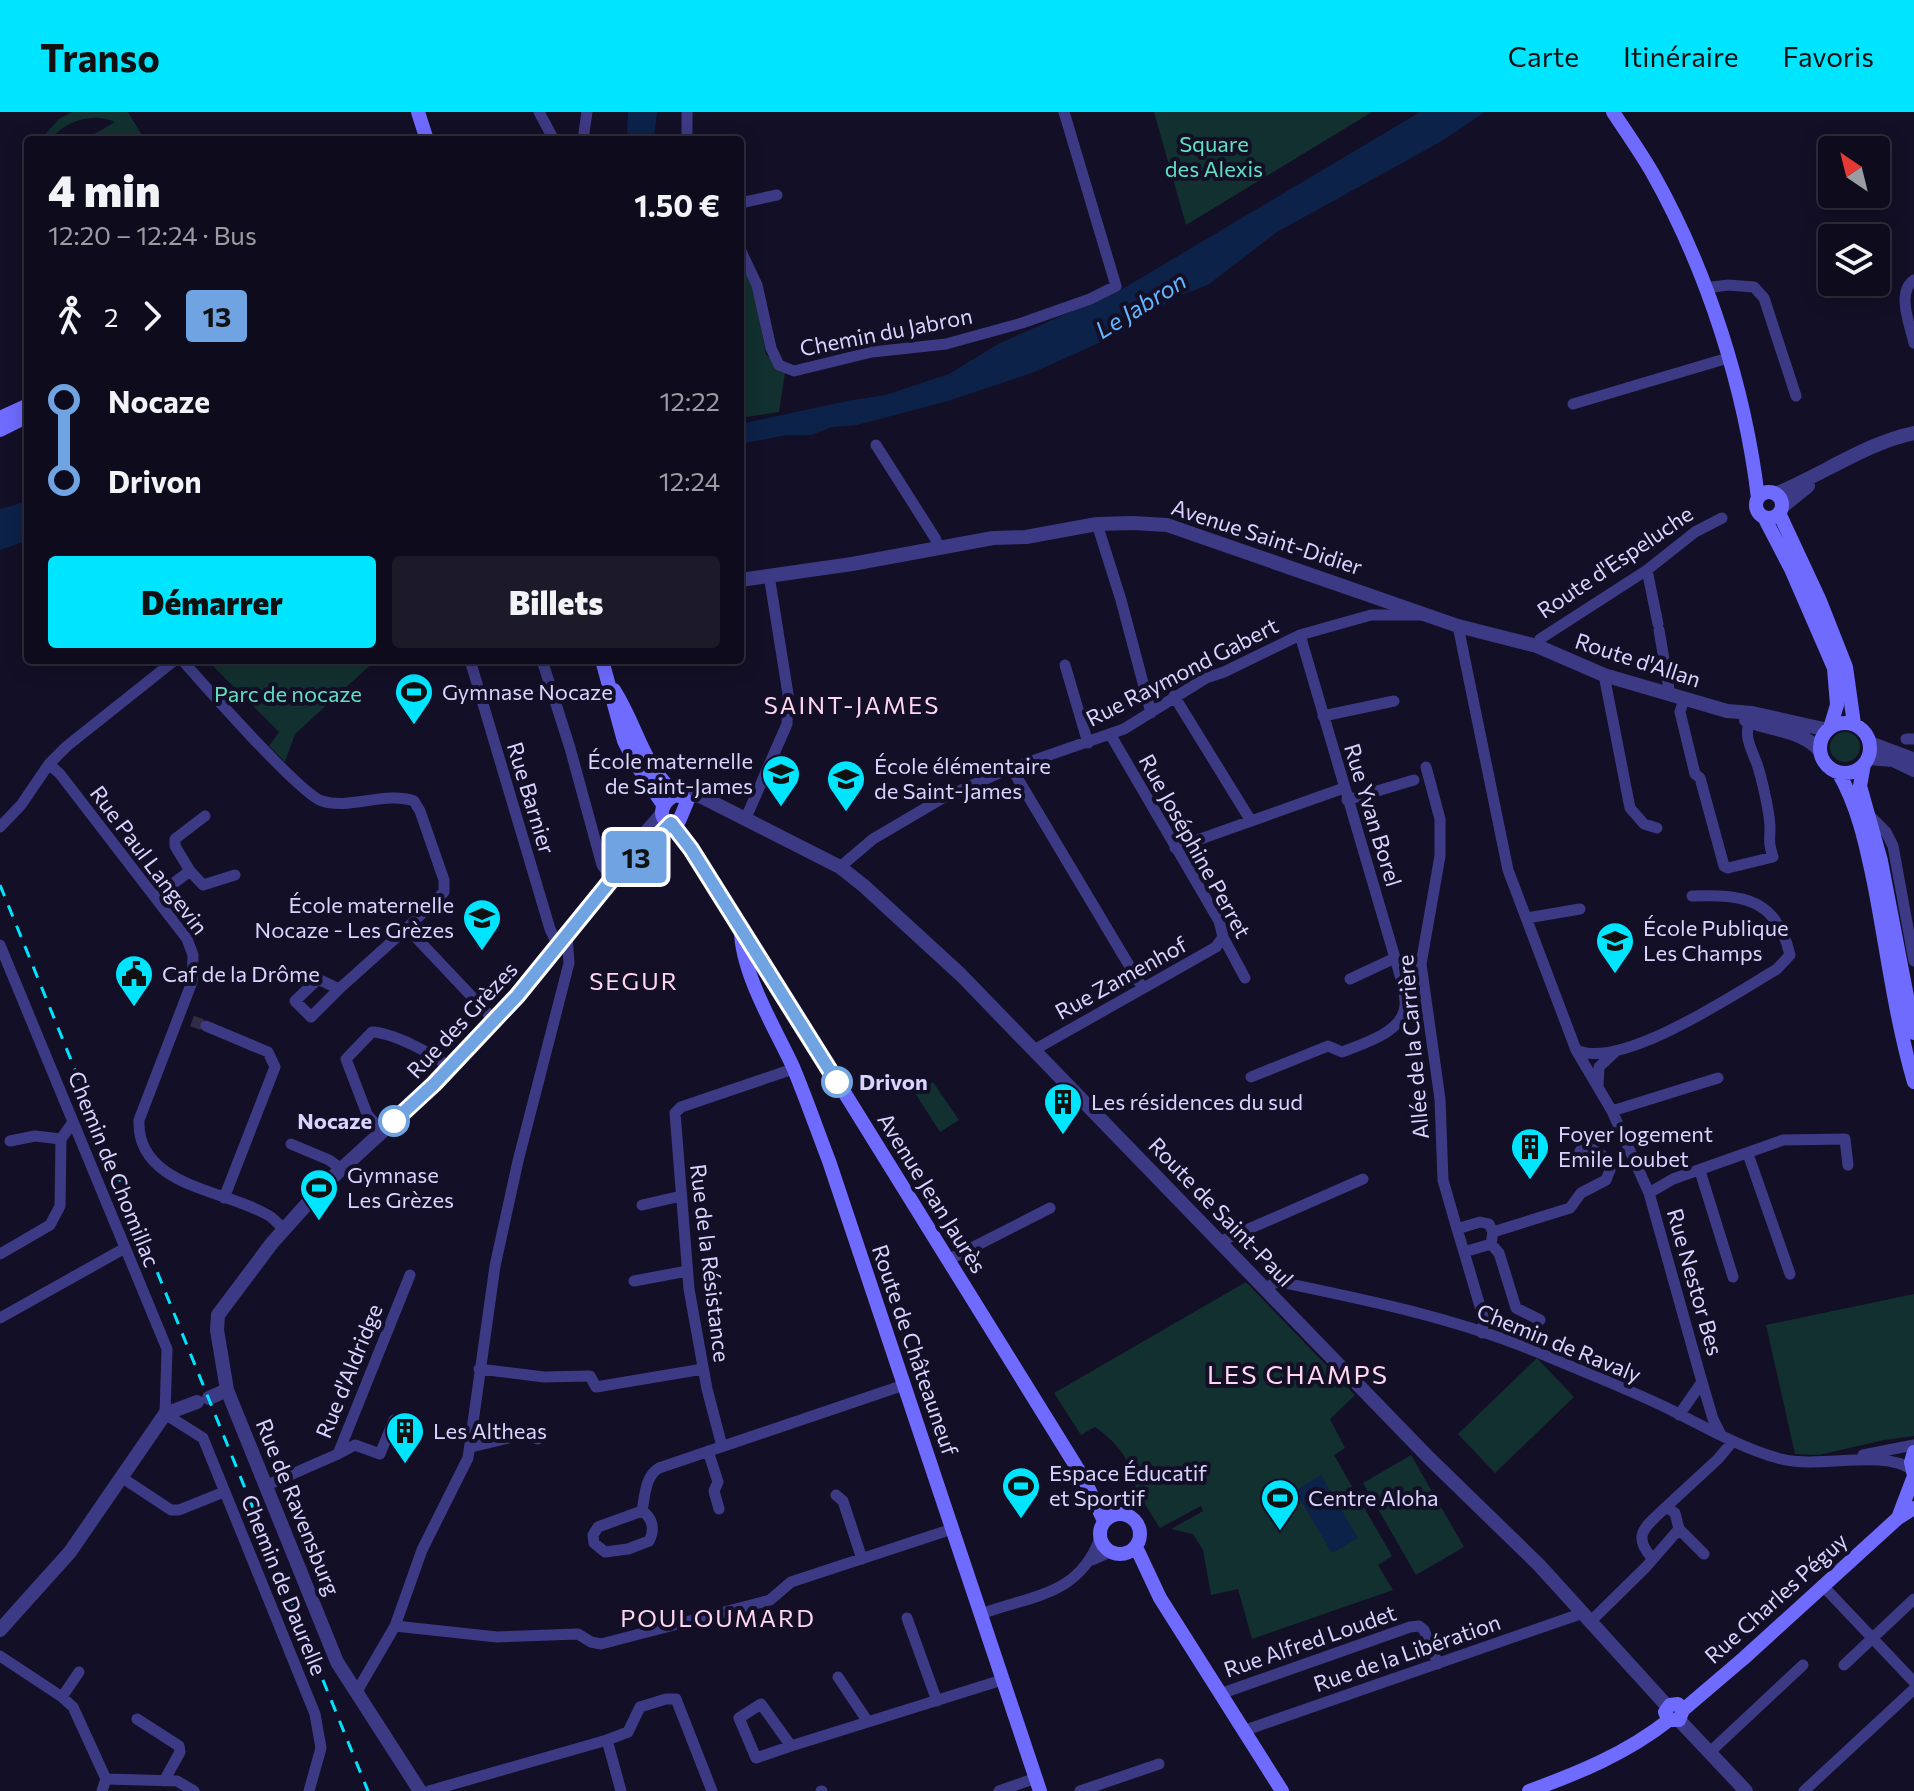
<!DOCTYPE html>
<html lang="fr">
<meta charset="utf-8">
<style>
:root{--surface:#0e0b1c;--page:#1c1929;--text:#f1f3f6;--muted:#9b9ba3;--line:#2e2b3b;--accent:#00e5ff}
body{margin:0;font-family:Commissioner,sans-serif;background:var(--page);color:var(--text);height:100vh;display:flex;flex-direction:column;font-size:30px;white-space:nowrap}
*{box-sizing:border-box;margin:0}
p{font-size:26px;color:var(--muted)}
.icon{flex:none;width:44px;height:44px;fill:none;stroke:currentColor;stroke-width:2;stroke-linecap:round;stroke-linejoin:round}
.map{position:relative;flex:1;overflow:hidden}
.drawer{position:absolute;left:24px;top:24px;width:720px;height:528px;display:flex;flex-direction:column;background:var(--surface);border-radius:8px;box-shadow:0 4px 20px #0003,0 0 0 2px var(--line)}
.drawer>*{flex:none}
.badge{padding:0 16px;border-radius:6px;font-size:28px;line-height:52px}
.needle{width:52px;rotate:325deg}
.tools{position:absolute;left:1818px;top:24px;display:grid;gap:16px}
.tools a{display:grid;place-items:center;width:72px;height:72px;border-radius:8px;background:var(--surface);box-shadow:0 4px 20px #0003,0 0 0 2px var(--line);font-size:40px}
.map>.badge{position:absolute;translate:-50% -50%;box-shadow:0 0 0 4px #fff}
.legs{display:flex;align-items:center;gap:12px;height:88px;padding:0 24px;font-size:26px}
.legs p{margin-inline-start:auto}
.overview{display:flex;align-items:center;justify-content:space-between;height:136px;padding:0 24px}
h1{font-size:44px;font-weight:800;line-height:60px}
.button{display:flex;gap:16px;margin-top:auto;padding:16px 24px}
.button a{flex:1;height:92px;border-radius:8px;background:var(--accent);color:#111;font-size:32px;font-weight:800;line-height:92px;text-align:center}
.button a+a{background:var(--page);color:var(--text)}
ul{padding:0 24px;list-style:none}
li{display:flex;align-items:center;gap:28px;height:80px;font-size:30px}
li i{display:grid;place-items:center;width:12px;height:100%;margin:0 10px;background:currentColor}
li i::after{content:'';width:20px;height:20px;margin:-10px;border:6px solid;border-radius:50%;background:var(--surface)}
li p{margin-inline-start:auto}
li:first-child i{background:linear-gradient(#0000 50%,currentColor 0)}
li:last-child i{background:linear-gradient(currentColor 50%,#0000 0)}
header{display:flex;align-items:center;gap:48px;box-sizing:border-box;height:112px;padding:0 40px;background:var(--accent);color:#111}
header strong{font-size:38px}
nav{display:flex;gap:44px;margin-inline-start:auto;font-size:28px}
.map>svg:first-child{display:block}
</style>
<header>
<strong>Transo</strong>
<nav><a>Carte</a><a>Itinéraire</a><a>Favoris</a></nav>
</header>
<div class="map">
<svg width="1914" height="1679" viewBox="0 0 1914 1679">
<rect width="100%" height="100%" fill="#130f26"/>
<path fill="#12302f" d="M72,0h56l17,28h-61l31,-18c-23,-10 -50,-1 -65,18h-10l19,-21z
M1154,0h218l-186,113z
M740,150l13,25 13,67 19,19 -6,39 -39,6z
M207,548h169l-81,74 -10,28 -16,-16 10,-14z
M1830 635a15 15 0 1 1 30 0a15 15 0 1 1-30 0Z
M933,970l26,38 -19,12 -25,-39z
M1246,1170l109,113 -25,24 15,29 -11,7 58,101 -14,9 15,25 -141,49 -14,-50 -27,6 -8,-45 -10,-16 -22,-5 32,-18 -2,-5 -41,22 -16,-25 -8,-6c0,-30 -16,-53 -41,-70l-14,8 -27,-42z
M1914,1182v142l-30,4 -65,15 -24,-1 -29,-129z
M1537,1246l37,39 -79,76 -37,-39z
M1411,1343l53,92 -48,28 -53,-92z"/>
<path fill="#0c2248" d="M628,0h29l-3,28h-27z
M1420,0h65l-43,29 -165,91 -69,53 -32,12 -53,35 -91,41 -84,28 -91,24 -25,2 -21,8h-24l-47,9v-20l112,-24 34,-5 63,-21 49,-30 126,-56z
M28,389v39l-28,10v-41z
M1321,1363l37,63 -26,15 -37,-62z"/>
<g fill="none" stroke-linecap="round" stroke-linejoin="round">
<path stroke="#312d47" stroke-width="11" stroke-dasharray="11 5.5" stroke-linecap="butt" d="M192,909l14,5"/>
<path stroke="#3d3a85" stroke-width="11" d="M539,0l15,28
M583,28l4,-28
M687,28v-28
M740,91l37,-8
M740,137l17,36 14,63 8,17 15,6 78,-19 74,-8 76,-21 68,-24 26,-13 -52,-174
M1914,168c-18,12 -4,45 0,63
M1705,176l23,-3 26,2 10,11 32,98
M1573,292l155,-46
M876,333l59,93 4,10
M1097,412l24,76 30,113
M1647,458l11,54
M1458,514l50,244 68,180 36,61 37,82 53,189 11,37 8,16
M1659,518l11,65
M1537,534l3,-7 107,-69 48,-38 27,-14
M182,548c20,23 119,135 140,141 27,9 64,-10 92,0l6,10 24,69v12l-37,36 87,92
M470,548l80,269 8,17
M542,548l28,88 32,117 10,14
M1065,553l23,78
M1604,563l26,133 14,16 13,4
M1174,584l77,125
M1684,587l-4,13 15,62 5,4 24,88 4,2 45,-11c-5,-16 -3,-16 -3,-31 -1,-16 -8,-47 -13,-62 -7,-19 -14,-27 -6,-48
M1323,604l71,-15
M1110,622l109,187 4,16 22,41
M1906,627h8
M49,652l11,10 127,165 6,16 -1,27 -53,138c-3,68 91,70 132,97 5,4 9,9 14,13
M1426,655l14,52v37l-19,108 19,135 3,81 14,49
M1012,657l130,218
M1347,688l67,-20
M1870,704l16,16 7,14 21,115
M745,708l42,-96 1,-30 -19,-119
M0,715l21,-22 28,-41 18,-18 108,-86
M1175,736l169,-60
M840,755l33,-28 68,-40 65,-29 118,-41 82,-51 18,-6 76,-37 71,-20h51
M190,759l13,14 32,-10
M155,785l35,-26 -15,-25v-7l30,-23
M1527,806l53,-9
M0,833l167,404 -2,65 38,24 112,276 6,34 -12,43
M1350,867l45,-21
M339,877l-28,28 -16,-16 23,-22 21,10 68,-61
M206,914l62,26 7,15 -51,131
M1034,938l182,-103 7,-10
M1576,938c45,21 160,-57 201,-81l13,-14c-13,-56 -46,-61 -98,-59
M1251,965l77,-31 14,6c22,-9 66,-21 63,-51 -1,-15 -6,-29 -10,-43l-95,-323
M1598,974l1,-19 17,-16
M1612,999l106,-33
M382,1020l-15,-18 -21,-55 26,-27c21,1 60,21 77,35
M10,1029l25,-5 26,3
M291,1032l38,16 11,8
M1748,1042l42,120
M1700,1059l33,106
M1649,1081l24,-14 110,-39 62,-1 3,26
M642,1093l39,-9
M1219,1130l144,-63
M1491,1132l2,-12 77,-24 11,-15 25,-13 4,-10 -8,-15 -12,-7 -10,3
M1464,1140l-7,-23 23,-7 9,2 4,8
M0,1142l50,-29 10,-19 1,-67 12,-17
M948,1148l102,-52
M634,1169l53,-10
M1265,1177l9,-6 6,-1c87,18 175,36 257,70 42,18 86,35 128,55 37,18 75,41 116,52 39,10 101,-10 130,10
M0,1206l125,-70
M1482,1221l2,-13 -20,-68 27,-8 8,9 17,55 24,12
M479,1257l65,8 46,-1 6,11 107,-18
M1679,1303l23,-33
M722,1334l-15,-57 -18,-100 -14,-176 6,-6 112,-38
M471,1335l54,-13 13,5
M708,1339l10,31 -4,9 5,18
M338,1342l17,-9 25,9 14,-34
M1863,1343l51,-10
M121,1365l50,33h8l45,-18
M265,1374l73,-32 72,-179
M836,1383l7,6 19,58
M1666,1395l52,-48 15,-18
M642,1399c11,7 13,19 7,30l-21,8 -23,3 -11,-9 -1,-8 5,-8 44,-16c3,-15 3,-35 17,-43l245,-83
M1652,1446c-22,-24 -4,-33 14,-51l9,6 4,16 25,25
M1092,1448l18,-8
M1823,1474l91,96
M981,1502c51,-19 98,-18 119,-76
M907,1506l30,83
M1591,1509l55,-54 33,-38
M395,1514l102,11 81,-3 13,8 10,2 169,-44 21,-18 161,-53
M0,1544l62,41 11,10 33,72 71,2 17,10
M1844,1553l70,-66
M838,1565l30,45
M356,1581l39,-67 27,-76 46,-92 27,-192 23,-105 51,-198 -2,-27
M1220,1582l190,-67 9,-1 5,4 14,34
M62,1585l17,-25
M137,1607l42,27 1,6 -16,29
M1243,1619l340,-118
M607,1628l21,-8 12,-25 26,-8h10l36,92
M791,1634l-35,12 -17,-40 22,-14 30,42 211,-66
M1710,1640l93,-87
M102,1679l4,-12
M429,1679l178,-51 14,51
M821,1679h1
M999,1679l37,-13
M1080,1679l79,-27
M1804,1679l110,-102"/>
<path stroke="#3d3a85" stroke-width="14" d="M1775,382c45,-18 93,-52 139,-61
M1782,395l26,-21
M740,468l112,-16 141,-26 33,-1 71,-13 36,-1 34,2 291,101 79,20 67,29 123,36 25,2 76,17
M1746,608c24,10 57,10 74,31
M1870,631l40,15
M1868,646l25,2 21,10
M683,685l15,-2 142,72 24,19 97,89 468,483 110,107 129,142
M626,743l35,-40
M209,1286l18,-8
M0,1518l70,-78 95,-138 32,-12
M1679,1608l67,71
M420,1679l-83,-129 -110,-272 -10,-60 1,-15 54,-72 51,-57 111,-102 60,-64 73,-84 45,-57 12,-8 47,-48"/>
<path stroke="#6f6bff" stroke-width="14" d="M418,0l9,28
M1613,0c13,20 28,41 40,62 54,96 92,214 105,324
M0,306l28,-13
M0,318l28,-14
M1756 393a13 13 0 1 1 26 0a13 13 0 1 1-26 0Z
M1779,401l41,88 26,66 8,57
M1764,405l27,52 43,99 3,37 -7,23
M602,548l22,81 12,23 28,42
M614,578c25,40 25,69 62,105
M1820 636a25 25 0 1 1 50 0a25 25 0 1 1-50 0Z
M1864,652l-4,22 21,75 33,172
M1838,660c20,34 28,73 36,111 13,66 21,134 40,199
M676,683l7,2 4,5 -8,19 -8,2 -7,-4c-6,-9 3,-21 12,-24z
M673,711l91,140 320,516 20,42
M741,816c-1,43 34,100 52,139 13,31 24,63 36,94l211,630
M1914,1340l-3,10 3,14
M1100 1422a20 20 0 1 1 40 0a20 20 0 1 1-40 0Z
M1898,1406l16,-42
M1136,1435l24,51 122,193
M1669,1608h10l4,-10 61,-52 154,-140 16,-10
M1669,1608l-4,-8 5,-7 8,-1 5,6
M1529,1679c50,-18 98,-38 140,-71"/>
<path stroke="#00e5ff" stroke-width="3" stroke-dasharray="12 10" stroke-linecap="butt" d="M0,773l368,906"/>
</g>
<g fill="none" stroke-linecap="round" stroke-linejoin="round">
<defs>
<path id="line-1" d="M394,1009l40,-37 83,-88 95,-117 12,-8 47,-48 20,26 146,233"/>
</defs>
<use href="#line-1" stroke="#fff" stroke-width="18"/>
<use href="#line-1" stroke="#6fa3e1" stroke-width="12"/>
</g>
<defs>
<symbol id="stadium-pin" viewBox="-11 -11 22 30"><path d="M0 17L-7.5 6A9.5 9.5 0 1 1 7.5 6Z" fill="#00e5ff" stroke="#130f26"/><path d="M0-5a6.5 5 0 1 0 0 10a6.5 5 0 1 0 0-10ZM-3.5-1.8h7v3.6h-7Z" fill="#111"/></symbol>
<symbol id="school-pin" viewBox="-11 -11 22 30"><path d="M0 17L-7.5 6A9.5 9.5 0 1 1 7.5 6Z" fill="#00e5ff" stroke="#130f26"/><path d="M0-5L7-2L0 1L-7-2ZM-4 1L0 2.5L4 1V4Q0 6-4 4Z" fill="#111"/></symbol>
<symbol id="civic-pin" viewBox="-11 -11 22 30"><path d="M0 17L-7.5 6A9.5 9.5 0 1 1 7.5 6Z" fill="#00e5ff" stroke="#130f26"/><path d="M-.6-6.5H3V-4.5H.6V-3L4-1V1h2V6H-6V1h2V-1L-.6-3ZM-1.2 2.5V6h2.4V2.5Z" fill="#111"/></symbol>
<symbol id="building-pin" viewBox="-11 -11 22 30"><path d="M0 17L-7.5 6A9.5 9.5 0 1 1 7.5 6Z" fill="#00e5ff" stroke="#130f26"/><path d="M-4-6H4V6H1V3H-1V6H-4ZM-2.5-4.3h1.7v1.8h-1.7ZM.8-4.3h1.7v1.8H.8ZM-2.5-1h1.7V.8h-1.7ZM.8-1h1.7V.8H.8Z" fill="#111"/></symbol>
</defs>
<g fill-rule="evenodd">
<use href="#stadium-pin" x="392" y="558" width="44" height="60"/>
<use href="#school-pin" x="759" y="640" width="44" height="60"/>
<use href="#school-pin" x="824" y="645" width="44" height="60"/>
<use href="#school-pin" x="460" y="784" width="44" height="60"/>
<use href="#school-pin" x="1593" y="807" width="44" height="60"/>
<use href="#civic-pin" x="112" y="840" width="44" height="60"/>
<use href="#building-pin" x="1041" y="968" width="44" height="60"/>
<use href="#building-pin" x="1508" y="1013" width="44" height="60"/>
<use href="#stadium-pin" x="297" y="1054" width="44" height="60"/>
<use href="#building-pin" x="383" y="1297" width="44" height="60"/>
<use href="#stadium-pin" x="999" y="1352" width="44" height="60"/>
<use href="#stadium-pin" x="1258" y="1364" width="44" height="60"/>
</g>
<g fill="#fff" stroke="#6fa3e1" stroke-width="4">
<circle cx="837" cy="970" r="14"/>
<circle cx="394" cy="1009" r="14"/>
</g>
<g text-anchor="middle" stroke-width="8" stroke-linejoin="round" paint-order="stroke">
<g font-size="22" fill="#5fe0c0" stroke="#130f26">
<text x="1214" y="40">Square<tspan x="1214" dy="25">des Alexis</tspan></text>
<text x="288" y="590">Parc de nocaze</text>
</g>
<g font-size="22" fill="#d9d4ff" stroke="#130f26">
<text transform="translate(886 220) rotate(-11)" y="8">Chemin du Jabron</text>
<text transform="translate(1267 425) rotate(18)" y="8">Avenue Saint-Didier</text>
<text transform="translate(1615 450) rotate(-34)" y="8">Route d'Espeluche</text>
<text transform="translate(1638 548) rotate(18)" y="8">Route d'Allan</text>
<text transform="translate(1182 560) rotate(-27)" y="8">Rue Raymond Gabert</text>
<text transform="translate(531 686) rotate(73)" y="8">Rue Barnier</text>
<text transform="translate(1373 703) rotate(73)" y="8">Rue Yvan Borel</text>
<text transform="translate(1195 734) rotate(61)" y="8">Rue Joséphine Perret</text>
<text transform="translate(149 748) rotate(53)" y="8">Rue Paul Langevin</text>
<text transform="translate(1121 866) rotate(-29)" y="8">Rue Zamenhof</text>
<text transform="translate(462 908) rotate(-47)" y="8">Rue des Grèzes</text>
<text transform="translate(1413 935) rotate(-95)" y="8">Allée de la Carrière</text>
<text transform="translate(114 1057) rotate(68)" y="8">Chemin de Chomillac</text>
<text transform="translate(932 1081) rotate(58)" y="8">Avenue Jean Jaurès</text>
<text transform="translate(1221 1100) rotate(46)" y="8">Route de Saint-Paul</text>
<text transform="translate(710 1151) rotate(83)" y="8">Rue de la Résistance</text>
<text transform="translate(1695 1170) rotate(74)" y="8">Rue Nestor Bes</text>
<text transform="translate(1559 1231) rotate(22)" y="8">Chemin de Ravaly</text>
<text transform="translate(915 1238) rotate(71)" y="8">Route de Châteauneuf</text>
<text transform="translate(349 1259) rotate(-68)" y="8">Rue d'Aldridge</text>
<text transform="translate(298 1395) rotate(68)" y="8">Rue de Ravensburg</text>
<text transform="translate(284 1473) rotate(68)" y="8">Chemin de Daurelle</text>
<text transform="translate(1776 1486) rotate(-42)" y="8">Rue Charles Péguy</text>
<text transform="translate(1310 1529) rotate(-19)" y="8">Rue Alfred Loudet</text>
<text transform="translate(1407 1541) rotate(-19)" y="8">Rue de la Libération</text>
</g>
<g font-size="22" fill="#d9d4ff" stroke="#130f26" text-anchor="start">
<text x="442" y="588">Gymnase Nocaze</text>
<text x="753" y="657" text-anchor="end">École maternelle<tspan x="753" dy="25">de Saint-James</tspan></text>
<text x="874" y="662">École élémentaire<tspan x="874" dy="25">de Saint-James</tspan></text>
<text x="454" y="801" text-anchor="end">École maternelle<tspan x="454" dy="25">Nocaze - Les Grèzes</tspan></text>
<text x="1643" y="824">École Publique<tspan x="1643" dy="25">Les Champs</tspan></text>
<text x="162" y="870">Caf de la Drôme</text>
<text x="1091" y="998">Les résidences du sud</text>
<text x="1558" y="1030">Foyer logement<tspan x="1558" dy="25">Emile Loubet</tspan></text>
<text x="347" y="1071">Gymnase<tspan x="347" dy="25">Les Grèzes</tspan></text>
<text x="433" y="1327">Les Altheas</text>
<text x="1049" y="1369">Espace Éducatif<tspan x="1049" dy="25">et Sportif</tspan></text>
<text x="1308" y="1394">Centre Aloha</text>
</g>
<g font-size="22" font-weight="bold" fill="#d9d4ff" stroke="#130f26" text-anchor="start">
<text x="859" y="978">Drivon</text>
<text x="372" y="1017" text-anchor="end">Nocaze</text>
</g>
<g font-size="24" font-style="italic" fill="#62b6ff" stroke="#130f26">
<text transform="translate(1141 194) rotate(-32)" y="8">Le Jabron</text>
</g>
<g font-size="24" letter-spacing="2" fill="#ffd6f0" stroke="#130f26">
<text x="852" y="602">SAINT-JAMES</text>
<text x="634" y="878">SEGUR</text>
<text x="718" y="1515">POULOUMARD</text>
</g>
<g font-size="26" letter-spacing="2" fill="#ffd6f0" stroke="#130f26">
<text x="1298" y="1272">LES CHAMPS</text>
</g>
</g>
</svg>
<div class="tools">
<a><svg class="needle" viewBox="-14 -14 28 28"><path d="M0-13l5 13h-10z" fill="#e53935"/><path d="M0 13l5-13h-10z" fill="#9b9ba3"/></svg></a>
<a><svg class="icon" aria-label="layers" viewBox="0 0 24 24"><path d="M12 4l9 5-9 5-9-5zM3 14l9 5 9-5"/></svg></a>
</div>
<b class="badge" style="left:636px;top:745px;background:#6fa3e1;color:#111">13</b>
<section class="drawer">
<div class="overview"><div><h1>4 min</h1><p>12:20 – 12:24 · Bus</p></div><b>1.50 €</b></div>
<div class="legs"><svg class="icon" aria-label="walk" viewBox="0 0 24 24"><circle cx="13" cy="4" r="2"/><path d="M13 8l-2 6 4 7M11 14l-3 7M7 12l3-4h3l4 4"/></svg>2<svg class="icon" aria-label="forward" viewBox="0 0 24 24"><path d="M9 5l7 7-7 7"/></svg><b class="badge" style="background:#6fa3e1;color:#111">13</b></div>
<ul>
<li><i style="color:#6fa3e1"></i><b>Nocaze</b><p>12:22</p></li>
<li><i style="color:#6fa3e1"></i><b>Drivon</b><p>12:24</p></li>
</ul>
<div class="button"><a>Démarrer</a><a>Billets</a></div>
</section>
</div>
